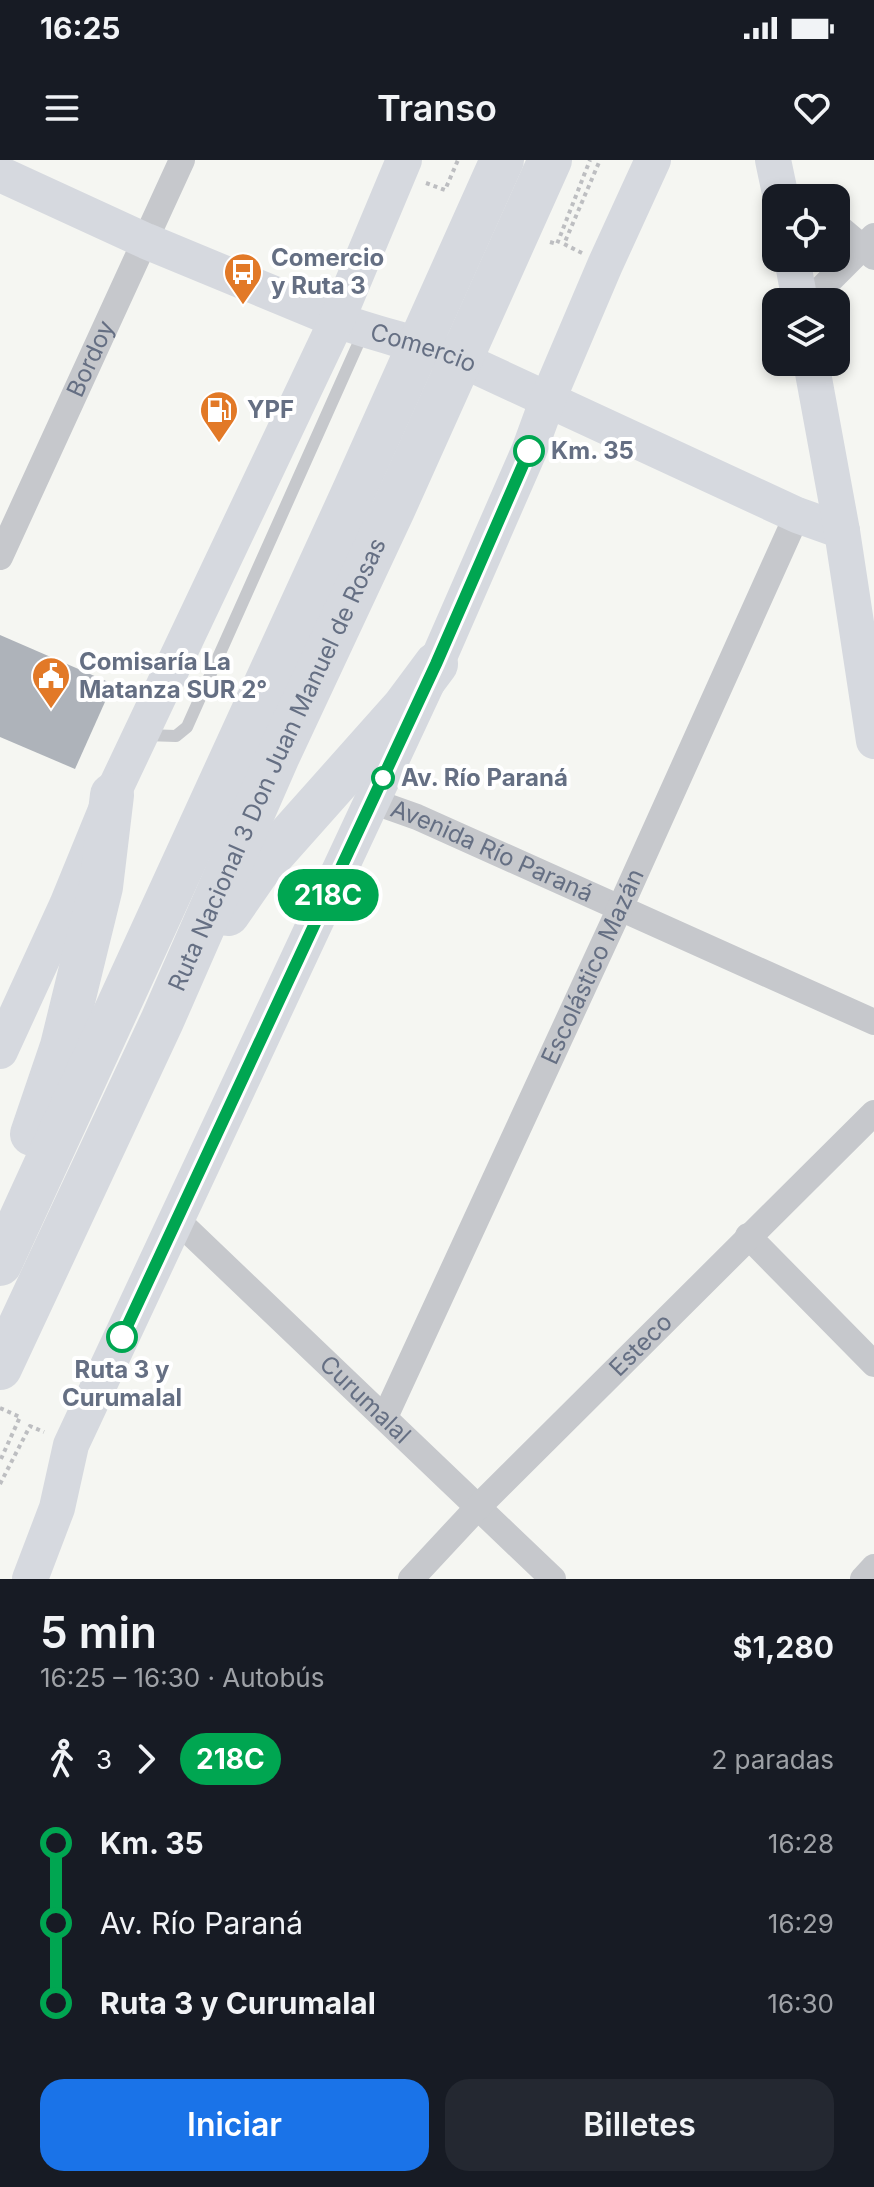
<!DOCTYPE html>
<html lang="es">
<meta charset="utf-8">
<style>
:root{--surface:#171b24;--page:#242831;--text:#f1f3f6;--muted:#9ea1a6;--accent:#1a73e8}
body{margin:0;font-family:Inter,sans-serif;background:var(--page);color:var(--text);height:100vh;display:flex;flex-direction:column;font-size:30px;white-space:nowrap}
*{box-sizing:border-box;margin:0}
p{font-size:26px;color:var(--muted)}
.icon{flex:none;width:44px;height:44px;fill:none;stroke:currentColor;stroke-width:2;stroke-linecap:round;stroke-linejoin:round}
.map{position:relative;height:1419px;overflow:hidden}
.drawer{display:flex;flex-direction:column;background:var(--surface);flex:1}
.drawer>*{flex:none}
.badge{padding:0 16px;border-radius:26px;font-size:28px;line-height:52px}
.controls{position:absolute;left:762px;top:24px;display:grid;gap:16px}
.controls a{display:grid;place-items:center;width:88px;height:88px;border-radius:16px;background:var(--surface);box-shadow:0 4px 12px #0003;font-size:40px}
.map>.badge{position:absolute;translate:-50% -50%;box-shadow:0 0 0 4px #fff}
.legs{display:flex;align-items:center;gap:12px;height:88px;padding:0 40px;font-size:26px}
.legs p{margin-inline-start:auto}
.summary{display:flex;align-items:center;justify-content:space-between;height:136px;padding:0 40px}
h1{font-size:44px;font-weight:600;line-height:60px}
.cta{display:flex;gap:16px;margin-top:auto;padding:16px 40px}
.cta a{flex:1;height:92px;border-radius:24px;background:var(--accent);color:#fff;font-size:32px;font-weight:600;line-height:92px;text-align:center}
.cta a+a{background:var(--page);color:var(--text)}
ul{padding:0 40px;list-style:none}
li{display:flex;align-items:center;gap:28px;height:80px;font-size:30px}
li i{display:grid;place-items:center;width:12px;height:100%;margin:0 10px;background:currentColor}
li i::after{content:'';width:20px;height:20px;margin:-10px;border:6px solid;border-radius:50%;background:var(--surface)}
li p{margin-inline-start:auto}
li:first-child i{background:linear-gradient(#0000 50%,currentColor 0)}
li:last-child i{background:linear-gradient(currentColor 50%,#0000 0)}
.status{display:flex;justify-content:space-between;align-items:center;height:56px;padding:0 40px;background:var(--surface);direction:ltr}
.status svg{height:22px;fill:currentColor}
header{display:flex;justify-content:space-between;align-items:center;height:104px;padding:0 40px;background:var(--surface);font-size:36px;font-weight:600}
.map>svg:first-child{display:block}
</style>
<div class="status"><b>16:25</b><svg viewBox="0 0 49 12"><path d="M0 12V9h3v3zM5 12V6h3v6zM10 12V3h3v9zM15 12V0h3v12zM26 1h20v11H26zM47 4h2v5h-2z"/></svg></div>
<header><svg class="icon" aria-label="menu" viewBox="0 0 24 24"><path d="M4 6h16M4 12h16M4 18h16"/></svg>Transo<svg class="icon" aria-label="heart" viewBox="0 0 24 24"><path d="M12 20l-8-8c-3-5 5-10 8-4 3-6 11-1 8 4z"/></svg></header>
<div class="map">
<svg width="874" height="1419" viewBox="0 0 874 1419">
<rect width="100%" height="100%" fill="#f5f6f2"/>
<path fill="#aeb3ba" d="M0,475l113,49 -38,85 -75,-32z"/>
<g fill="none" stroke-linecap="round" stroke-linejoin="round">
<path stroke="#bdbec1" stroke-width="4" stroke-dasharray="4 4" stroke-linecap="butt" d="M426,23l19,7 13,-30
M550,82l7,2 33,-84
M582,93l-18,-9 36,-84
M0,1248l20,9 -20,44
M0,1324l30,-58 14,6"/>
<path stroke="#c6c8cc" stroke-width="12" d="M145,575l31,1 11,-9 176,-394"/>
<g stroke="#c6c8cc" stroke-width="26">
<path d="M836,65l38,32"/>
<path d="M808,142l66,-66"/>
<path id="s1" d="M0,397l182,-397"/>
<path id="s2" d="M372,641l45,16 457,205"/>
<path id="s3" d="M177,1060l376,359"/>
<path d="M748,1076l126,128"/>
<path id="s4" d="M385,1257l235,-509 177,-393"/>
<path id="s5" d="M411,1419l68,-73 395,-393"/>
<path d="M863,1419l11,-12"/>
</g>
<g stroke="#d6d9df" stroke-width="36">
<path d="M773,0l8,38"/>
<path id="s6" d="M0,14l146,67 191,79c40,15 82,23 123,39l337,156 45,16"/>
<path d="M792,98l8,44"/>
<path d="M811,202l31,169 32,210"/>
<path d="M0,891l67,-146 45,-110 225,-475 67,-160"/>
<path d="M30,1419l27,-71 14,-63 365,-781 93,-213 19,-52 57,-134 48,-105"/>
</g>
<g stroke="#d6d9df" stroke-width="44">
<path d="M228,754l29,-42 147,-165 32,-43"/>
<path d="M32,974l30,-88 39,-159 11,-92"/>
<path d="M0,1104l353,-771 149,-333"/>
<path id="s7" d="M0,1208l162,-347 116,-265 115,-246 157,-350"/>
</g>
</g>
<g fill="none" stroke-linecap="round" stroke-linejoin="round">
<defs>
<path id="line-1" d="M122,1177l314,-673 93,-213"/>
</defs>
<use href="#line-1" stroke="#fff" stroke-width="18"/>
<use href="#line-1" stroke="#00a651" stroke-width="12"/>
</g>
<defs>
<symbol id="bus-pin" viewBox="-11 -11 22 30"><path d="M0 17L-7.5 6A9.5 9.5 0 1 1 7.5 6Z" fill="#e27927" stroke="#fff"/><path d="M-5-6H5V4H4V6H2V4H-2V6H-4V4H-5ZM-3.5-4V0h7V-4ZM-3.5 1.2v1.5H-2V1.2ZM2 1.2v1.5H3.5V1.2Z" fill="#fff"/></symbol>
<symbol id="fuel-pin" viewBox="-11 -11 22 30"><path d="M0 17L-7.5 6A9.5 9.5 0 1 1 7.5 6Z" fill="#e27927" stroke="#fff"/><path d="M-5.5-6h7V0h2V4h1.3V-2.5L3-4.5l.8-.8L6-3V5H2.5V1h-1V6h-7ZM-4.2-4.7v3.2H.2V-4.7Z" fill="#fff"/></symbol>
<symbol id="civic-pin" viewBox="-11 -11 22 30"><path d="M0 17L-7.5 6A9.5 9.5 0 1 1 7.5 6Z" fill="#e27927" stroke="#fff"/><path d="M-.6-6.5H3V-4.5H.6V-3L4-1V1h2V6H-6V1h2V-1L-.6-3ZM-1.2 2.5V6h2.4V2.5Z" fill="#fff"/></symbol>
</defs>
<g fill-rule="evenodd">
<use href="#bus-pin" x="221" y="90" width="44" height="60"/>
<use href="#fuel-pin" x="197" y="228" width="44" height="60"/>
<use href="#civic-pin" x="29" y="494" width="44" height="60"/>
</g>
<g fill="#fff" stroke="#00a651" stroke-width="4">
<circle cx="529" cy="291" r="14"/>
<circle cx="383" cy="618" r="10"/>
<circle cx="122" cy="1177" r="14"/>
</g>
<g text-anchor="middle" stroke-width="8" stroke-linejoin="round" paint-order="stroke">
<g font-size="24" font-weight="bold" fill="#656f83" stroke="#fff" text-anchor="start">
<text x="271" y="106">Comercio<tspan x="271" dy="28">y Ruta 3</tspan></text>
<text x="247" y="258">YPF</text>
<text x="79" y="510">Comisaría La<tspan x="79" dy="28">Matanza SUR 2°</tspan></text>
</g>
<g font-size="24" fill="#656f83" stroke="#fff">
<text dy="8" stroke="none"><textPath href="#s6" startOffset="458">Comercio</textPath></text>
<text dy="8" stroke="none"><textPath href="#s1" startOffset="218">Bordoy</textPath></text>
<text dy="8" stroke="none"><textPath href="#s7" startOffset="664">Ruta Nacional 3 Don Juan Manuel de Rosas</textPath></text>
<text dy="8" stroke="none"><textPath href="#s2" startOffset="130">Avenida Río Paraná</textPath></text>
<text dy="8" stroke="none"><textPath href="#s4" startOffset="496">Escolástico Mazán</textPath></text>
<text dy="8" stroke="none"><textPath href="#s5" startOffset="328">Esteco</textPath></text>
<text dy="8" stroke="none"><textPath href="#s3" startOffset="260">Curumalal</textPath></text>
</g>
<g font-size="24" font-weight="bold" fill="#656f83" stroke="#fff" text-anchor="start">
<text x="551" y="299">Km. 35</text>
<text x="401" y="626">Av. Río Paraná</text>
<text x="122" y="1218" text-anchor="middle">Ruta 3 y<tspan x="122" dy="28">Curumalal</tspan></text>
</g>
</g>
</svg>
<div class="controls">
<a><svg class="icon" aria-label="locate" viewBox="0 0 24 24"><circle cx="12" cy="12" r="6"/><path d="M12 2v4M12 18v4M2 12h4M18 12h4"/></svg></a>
<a><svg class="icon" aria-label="layers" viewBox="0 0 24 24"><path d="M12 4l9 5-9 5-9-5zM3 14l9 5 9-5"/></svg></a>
</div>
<b class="badge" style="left:328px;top:735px;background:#00a651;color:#fff">218C</b>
</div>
<section class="drawer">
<div class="summary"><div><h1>5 min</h1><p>16:25 – 16:30 · Autobús</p></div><b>$1,280</b></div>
<div class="legs"><svg class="icon" aria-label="walk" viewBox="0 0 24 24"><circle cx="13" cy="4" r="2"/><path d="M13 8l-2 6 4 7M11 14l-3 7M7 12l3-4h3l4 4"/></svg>3<svg class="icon" aria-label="forward" viewBox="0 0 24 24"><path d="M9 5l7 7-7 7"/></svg><b class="badge" style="background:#00a651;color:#fff">218C</b><p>2 paradas</p></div>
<ul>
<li><i style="color:#00a651"></i><b>Km. 35</b><p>16:28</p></li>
<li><i style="color:#00a651"></i><span>Av. Río Paraná</span><p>16:29</p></li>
<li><i style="color:#00a651"></i><b>Ruta 3 y Curumalal</b><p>16:30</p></li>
</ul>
<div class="cta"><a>Iniciar</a><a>Billetes</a></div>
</section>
